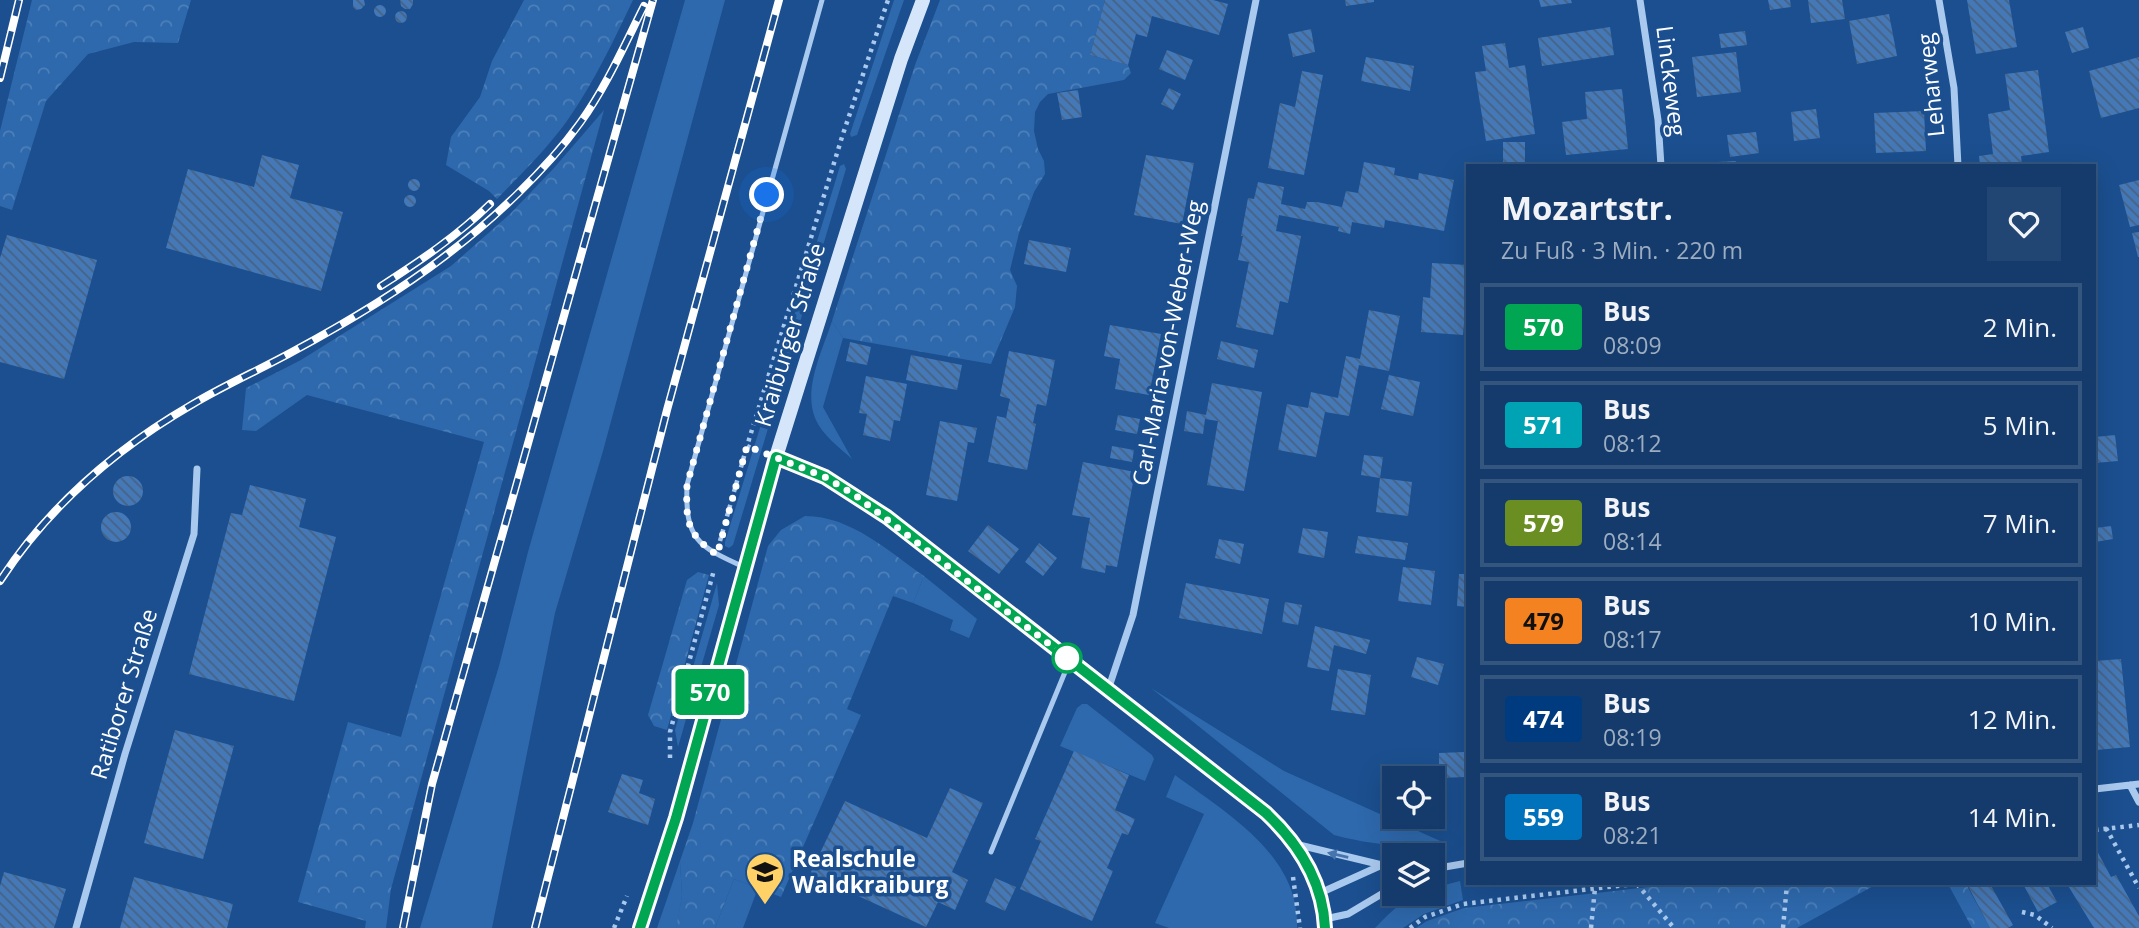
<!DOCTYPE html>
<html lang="de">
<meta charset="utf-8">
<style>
:root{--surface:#143b6b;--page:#214673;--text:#f1f3f6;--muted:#9dadc1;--line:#33557e}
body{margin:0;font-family:"Open Sans",sans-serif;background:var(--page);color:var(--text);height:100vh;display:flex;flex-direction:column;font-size:26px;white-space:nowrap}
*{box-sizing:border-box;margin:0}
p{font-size:23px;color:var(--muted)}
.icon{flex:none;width:38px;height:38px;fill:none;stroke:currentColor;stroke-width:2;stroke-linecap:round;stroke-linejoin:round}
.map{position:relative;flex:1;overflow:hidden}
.details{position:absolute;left:1466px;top:164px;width:630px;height:721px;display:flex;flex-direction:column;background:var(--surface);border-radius:0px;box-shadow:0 7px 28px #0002,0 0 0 2px var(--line)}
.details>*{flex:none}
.badge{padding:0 14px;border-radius:5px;font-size:24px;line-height:46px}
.controls{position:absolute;left:1382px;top:766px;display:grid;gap:14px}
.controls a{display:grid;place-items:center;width:63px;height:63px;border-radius:0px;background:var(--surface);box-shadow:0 7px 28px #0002,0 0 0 2px var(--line);font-size:35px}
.you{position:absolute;width:35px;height:35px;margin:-18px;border:5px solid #fff;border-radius:50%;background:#1a73e8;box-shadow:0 0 0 10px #1a73e833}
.map>.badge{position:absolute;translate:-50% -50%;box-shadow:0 0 0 4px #fff}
.round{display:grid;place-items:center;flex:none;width:74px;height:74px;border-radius:0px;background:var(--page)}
.summary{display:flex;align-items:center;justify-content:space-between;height:119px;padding:0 35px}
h1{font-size:33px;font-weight:700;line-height:52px}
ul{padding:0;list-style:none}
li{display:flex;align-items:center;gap:21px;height:88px;margin:0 14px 10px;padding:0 21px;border:4px solid var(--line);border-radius:0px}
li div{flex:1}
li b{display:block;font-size:26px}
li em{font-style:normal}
li .badge{min-width:77px;font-weight:700;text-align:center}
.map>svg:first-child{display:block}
</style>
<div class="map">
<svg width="2139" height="928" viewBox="0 0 2139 928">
<defs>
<pattern id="forest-crowns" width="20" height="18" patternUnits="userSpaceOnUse" patternTransform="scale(1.75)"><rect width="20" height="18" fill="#2e69ad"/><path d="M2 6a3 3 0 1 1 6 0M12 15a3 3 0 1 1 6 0" fill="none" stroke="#4d80b9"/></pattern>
<pattern id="building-back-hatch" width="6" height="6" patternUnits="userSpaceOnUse" patternTransform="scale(1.75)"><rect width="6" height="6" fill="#4478b7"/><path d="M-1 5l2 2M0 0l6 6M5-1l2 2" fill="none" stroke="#486282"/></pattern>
</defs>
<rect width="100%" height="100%" fill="#1b4f8f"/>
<path fill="#2e69ad" d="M685,0h40l-122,451 -48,162 -63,315h-72l79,-262 29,-114z
M894,0h10l-47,135 -6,2 -1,-3z
M844,164l2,5 -113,376 -4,3 -4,-2v-4l115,-376z
M832,321l11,17 -20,69 29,52c-13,-12 -30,-24 -37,-41 -12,-30 8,-69 17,-97z
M924,576l53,43 -8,19 -19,-8 3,-10 -40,-17z
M717,583l2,22 -41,142 -3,-17z
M1151,688l133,83 163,73c-43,3 -71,2 -113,-9z
M1082,704h5l65,51 2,4 -9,22 -85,-35 17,-38z
M1175,775c51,38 125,80 122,153h-128l-14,-5 49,-109 -38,-17z
M680,861l2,35 -5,30 -1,2h-19z
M734,879l24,9 -15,40h-28z
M1460,881l3,19 -39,14 -21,14h-28c18,-18 31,-34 58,-34v-6z"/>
<path fill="url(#forest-crowns)" d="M32,0h159l-13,43 -44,-1 -46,12 -42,47 -34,109 -12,-4v-75z
M524,0h109c-19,40 -39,82 -64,118 -21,30 -47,55 -72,81l-8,-8 -43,-26 5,-28 29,-40 12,-36z
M940,0h165l-15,55 38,10 3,8 -7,7 -76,14 -8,8 -5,10 -1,19 4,18 6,12 1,13 -11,18 -15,41 -9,37 7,16 -2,21 -24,57 -148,-26 -11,-17 83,-256z
M604,110l-213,779 -5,39h-21l1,-7 -68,-19 50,-180 53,15 83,-295 -177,-47 -51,36 -14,-1 4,-42 55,-28 150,-94 60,-53 43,-45z
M805,516c46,0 83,35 119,60l-11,27 -20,-7 -46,113 14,6 -80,182 -47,-18 -19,49h-39l6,-32 -2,-35 13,-38 75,-277 13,-16z
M698,572l11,3 -42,155 -13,-4 -6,-11 39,-135z
M1675,884h202l-80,44h-381l11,-7 37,-13z
M1948,884h18l24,44h-18z"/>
<path fill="url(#building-back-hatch)" d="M353,0h11l1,5 -4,4 -5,1 -3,-3z
M400,0h13v4l-3,5h-5l-4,-3z
M1105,0h108l15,4 -9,31 -67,-19 -5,21 -11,-3 -8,31 -38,-10z
M1345,0h29v2l-28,4z
M1539,0h32l1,3 -31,4z
M1768,0h22l1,7 -21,3z
M1808,0h34l3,19 -34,4z
M1967,0h42l8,47 -41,7z
M374 11a6 6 0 1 1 12 0a6 6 0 1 1-12 0Z
M395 17a6 6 0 1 1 12 0a6 6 0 1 1-12 0Z
M1889,14l8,42 -40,8 -8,-43z
M1610,27l4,28 -72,11 -4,-28z
M2083,27l6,21 -17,5 -7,-21z
M1311,29l4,23 -22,5 -5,-23z
M1745,31l2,14 -26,3 -2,-14z
M1505,43l4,25 16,-3 10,69 -49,7 -11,-69 11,-1 -4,-25z
M1167,50l26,10 -8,20 -26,-11z
M1736,52l5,40 -44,5 -5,-40z
M1366,57l48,9 -4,25 -49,-10z
M2139,57v51l-38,10 -12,-47z
M2038,70l11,82 -28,4 1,10h-42l-1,-10 14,-2 -5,-40 22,-4 -5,-36z
M1302,71l21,4 -19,100 -36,-7 12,-65 15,4z
M1169,88l12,6 -8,16 -12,-6z
M1622,89l6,60 -62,6 -4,-33 25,-3 -2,-27z
M1078,90l4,27 -20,3 -5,-27z
M1816,109l4,29 -26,3 -3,-29z
M1924,111l2,40 -50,2 -2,-40z
M1756,132l3,21 -29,4 -3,-22z
M1503,142h22v22h-22z
M262,155l37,10 -9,33 53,14 -22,79 -155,-43 22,-79 66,18z
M1146,155l48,8 -12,61 -48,-9z
M1736,161v5h-36v-3z
M1364,162l31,6 -1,7 24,5 1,-7 35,7 -10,51 -59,-11 -1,8 -32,-6 -2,12 -12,-3 1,-4 -60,-12 -3,16 25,5 -13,67 -8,-2 -7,34 -37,-8 13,-65 -11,-2 5,-24h-2l7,-38 6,1 4,-17 26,5 -3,17 24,5 2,-7h10l25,5 4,-16 12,2z
M1472,162l25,2v2h-25z
M408 185a6 6 0 1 1 12 0a6 6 0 1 1-12 0Z
M2139,180v45l-9,2 -11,-42z
M404 201a6 6 0 1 1 12 0a6 6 0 1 1-12 0Z
M2139,232v25h-1l-6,-24z
M7,235l90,25 -33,119 -64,-17v-104z
M1029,240l42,8 -5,24 -42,-8z
M1432,263l36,2v35h-2l-3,35 -42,-3 2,-35 7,1z
M1369,310l31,6 -11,55 -30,-6 -10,51 -24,-4 -9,45 -38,-7 9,-46 21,4 3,-16 27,6 8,-42 14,3z
M1110,325l51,9 -12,61 -34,-6 5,-30 -16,-3z
M1221,341l37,9 -4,18 -37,-9z
M850,342l21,5 -4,18 -21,-4z
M1009,351l46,9 -9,46 -9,-2 -4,19 3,1 -9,46 -39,-8 9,-46 9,2 4,-19 -10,-3z
M911,355l51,10 -5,25 -51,-10z
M1389,375l31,7 -7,34 -32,-7z
M866,376l41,8 -7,37 -6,-1 -4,21 -27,-6 4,-21 -8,-1z
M1212,383l50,9 -18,99 -37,-6 11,-64 -13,-2 -2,15 -19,-3 3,-20 19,4z
M1118,415l22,4 -3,15 -22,-4z
M940,421l37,7 -3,15 -6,-1 -11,59 -31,-6z
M2115,435l3,26 -23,2v-26z
M1112,446l22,4 -2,12 -22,-4z
M1364,455l19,2 -3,21 -19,-3z
M1083,462l52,10 -18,95 -11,-2 -1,8 -24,-5 9,-50 -18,-3z
M113 491a15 15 0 1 1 30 0a15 15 0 1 1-30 0Z
M1380,478l32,4 -4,34 -32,-4z
M250,485l56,14 -7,28 37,10 -42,164 -105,-27 42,-161 11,2z
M101 527a15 15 0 1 1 30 0a15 15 0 1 1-30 0Z
M988,525l31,24 -20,25 -31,-23z
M2111,526l2,13 -18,3v-14z
M1303,528l25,4 -4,26 -26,-5z
M1358,536l50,7 -3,17 -50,-7z
M1219,539l25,5 -4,20 -25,-6z
M1039,543l18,15 -14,18 -18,-14z
M1403,567l32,4 -4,34 -33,-4z
M1459,574h9v33l-11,-1z
M1186,583l83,16 -7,35 -83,-16z
M1285,602l17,3 -4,20 -16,-3z
M1315,626l55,14 -4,14 -32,-9 -5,26 -22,-4z
M1417,657l27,7 -6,21 -27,-8z
M2121,659l9,88 -34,3 -1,-89z
M1338,669l33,6 -6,40 -34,-5z
M175,730l59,16 -31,113 -59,-16z
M1074,751l55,24 -14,35 20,9 -7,16 -6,-2 -15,35 6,3 -21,50 -72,-32 21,-48 -6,-2z
M1465,752l1,25 -27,1v-25z
M622,774l21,6 -4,13 16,6 -7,26 -40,-13z
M950,788l33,15 -31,69 16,8 -13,30 -17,-8 -12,25 -116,-53 35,-73 82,37z
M2095,847l16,30 5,-2 23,41v12h-45l-27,-44h28z
M4,872l62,17 -12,39h-54v-42z
M134,877l99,27 -6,24h-107z
M995,878l21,9 -11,24 -20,-9z
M1973,884h17l23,41 -5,3h-18l-22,-42z
M2023,884h24l10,18 -19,10z"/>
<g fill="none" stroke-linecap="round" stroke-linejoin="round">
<path stroke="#a9c9ee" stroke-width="4.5" stroke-dasharray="3.5 5" stroke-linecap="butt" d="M758,451l-11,-5 95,-309 46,-137
M720,541l27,-95
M670,758v-26l44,-162
M2106,828l33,60
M2095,830l44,-5
M1293,877l7,51
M1637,884l37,44
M2022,912l13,3 17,13
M614,928l13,-32
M1410,928l15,-11 38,-13 171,-20
M1591,928l4,-40
M1783,928l4,-44"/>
<path stroke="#a9c9ee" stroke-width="5" d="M744,567c-47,-21 -59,-28 -57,-82l135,-485
M991,852l79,-192"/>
<path stroke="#a9c9ee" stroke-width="7" d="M1640,0l18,120 3,46
M1939,0l15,88 4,78
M776,457l50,20 61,40 379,296c33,31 57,69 59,115
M1468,547v9
M1108,690l25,-75 123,-615
M2130,785l9,17
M2095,789l44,-5
M1295,844l87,21
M1433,869l35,-6
M1320,893l62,-28 13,2
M1325,919l23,-5 47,-28
M76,928l49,-174 69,-220 3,-65"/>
<path stroke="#d6e6fa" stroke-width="14" d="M640,928l36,-110 100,-361 125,-398 22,-59"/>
<defs>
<path id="rail" d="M0,78l19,-78
M381,286c39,-25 76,-50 109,-82
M0,581c48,-74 117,-133 193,-177 32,-19 66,-34 99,-52 52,-28 106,-60 153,-96 47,-35 101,-86 135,-133 26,-36 44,-77 64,-117
M403,928l29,-144 221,-784
M535,928l132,-518 112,-410"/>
</defs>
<use href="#rail" stroke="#fff" stroke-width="8"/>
<use href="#rail" stroke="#1b4f8f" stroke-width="5" stroke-dasharray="16" stroke-linecap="butt"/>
</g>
<defs><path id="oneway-solid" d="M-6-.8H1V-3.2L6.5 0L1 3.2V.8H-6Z" transform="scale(1.75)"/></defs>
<use fill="#4674ac" href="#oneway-solid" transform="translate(1338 855) rotate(-167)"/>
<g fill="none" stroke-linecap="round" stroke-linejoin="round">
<defs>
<path id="line" d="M640,928l36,-110 100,-361 49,20 62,40 379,296c33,31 57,69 59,115"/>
</defs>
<use href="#line" stroke="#fff" stroke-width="16"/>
<use href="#line" stroke="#00a651" stroke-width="10"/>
<path stroke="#fff" stroke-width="7" stroke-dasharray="0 12.6" d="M767,195l-80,290c-1,36 -1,48 30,70l30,-109 78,31 30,18 215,165 -3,-2"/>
</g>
<defs>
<symbol id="school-pin" viewBox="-11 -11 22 30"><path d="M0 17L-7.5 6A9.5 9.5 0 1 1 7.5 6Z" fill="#ffd166" stroke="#1b4f8f"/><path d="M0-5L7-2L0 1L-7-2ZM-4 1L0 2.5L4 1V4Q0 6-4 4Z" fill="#111"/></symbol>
</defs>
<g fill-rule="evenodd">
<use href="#school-pin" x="743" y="850" width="44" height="60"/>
</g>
<circle fill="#fff" stroke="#00a651" stroke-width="3.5" cx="1067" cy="658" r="14"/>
<g text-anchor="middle" stroke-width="7" stroke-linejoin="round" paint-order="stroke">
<g font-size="23" fill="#fff" stroke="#1b4f8f">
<text transform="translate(1671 81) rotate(83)" y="8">Linckeweg</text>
<text transform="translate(1931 85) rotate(-96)" y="8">Leharweg</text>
<text transform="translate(790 335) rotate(-73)" y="8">Kraiburger Straße</text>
<text transform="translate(1168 343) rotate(-79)" y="8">Carl-Maria-von-Weber-Weg</text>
<text transform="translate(124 694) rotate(-73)" y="8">Ratiborer Straße</text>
</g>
<g font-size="23" font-weight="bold" fill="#fff" stroke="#1b4f8f" text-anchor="start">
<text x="792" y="867">Realschule<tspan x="792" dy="26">Waldkraiburg</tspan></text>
</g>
</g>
</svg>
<div class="controls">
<a><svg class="icon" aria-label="locate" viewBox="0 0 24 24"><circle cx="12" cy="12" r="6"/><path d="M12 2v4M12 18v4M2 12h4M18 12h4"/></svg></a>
<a><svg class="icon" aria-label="layers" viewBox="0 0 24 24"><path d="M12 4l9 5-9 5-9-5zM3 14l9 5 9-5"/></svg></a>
</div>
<div class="you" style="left:767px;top:195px"></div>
<b class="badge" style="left:710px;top:692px;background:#00a651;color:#fff">570</b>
<section class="details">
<div class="summary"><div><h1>Mozartstr.</h1><p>Zu Fuß · 3 Min. · 220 m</p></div><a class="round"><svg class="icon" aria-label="heart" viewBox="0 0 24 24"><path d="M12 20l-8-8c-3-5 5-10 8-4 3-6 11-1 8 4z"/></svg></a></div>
<ul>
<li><span class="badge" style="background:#00a651;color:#fff">570</span><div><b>Bus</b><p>08:09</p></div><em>2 Min.</em></li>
<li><span class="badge" style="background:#00a3b4;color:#fff">571</span><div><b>Bus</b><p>08:12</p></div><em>5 Min.</em></li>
<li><span class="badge" style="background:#6b8e23;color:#fff">579</span><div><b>Bus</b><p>08:14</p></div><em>7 Min.</em></li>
<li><span class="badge" style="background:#f58220;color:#111">479</span><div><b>Bus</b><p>08:17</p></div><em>10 Min.</em></li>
<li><span class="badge" style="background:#003b80;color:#fff">474</span><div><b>Bus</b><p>08:19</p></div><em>12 Min.</em></li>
<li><span class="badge" style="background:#0072bc;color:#fff">559</span><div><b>Bus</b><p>08:21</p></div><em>14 Min.</em></li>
</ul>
</section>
</div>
